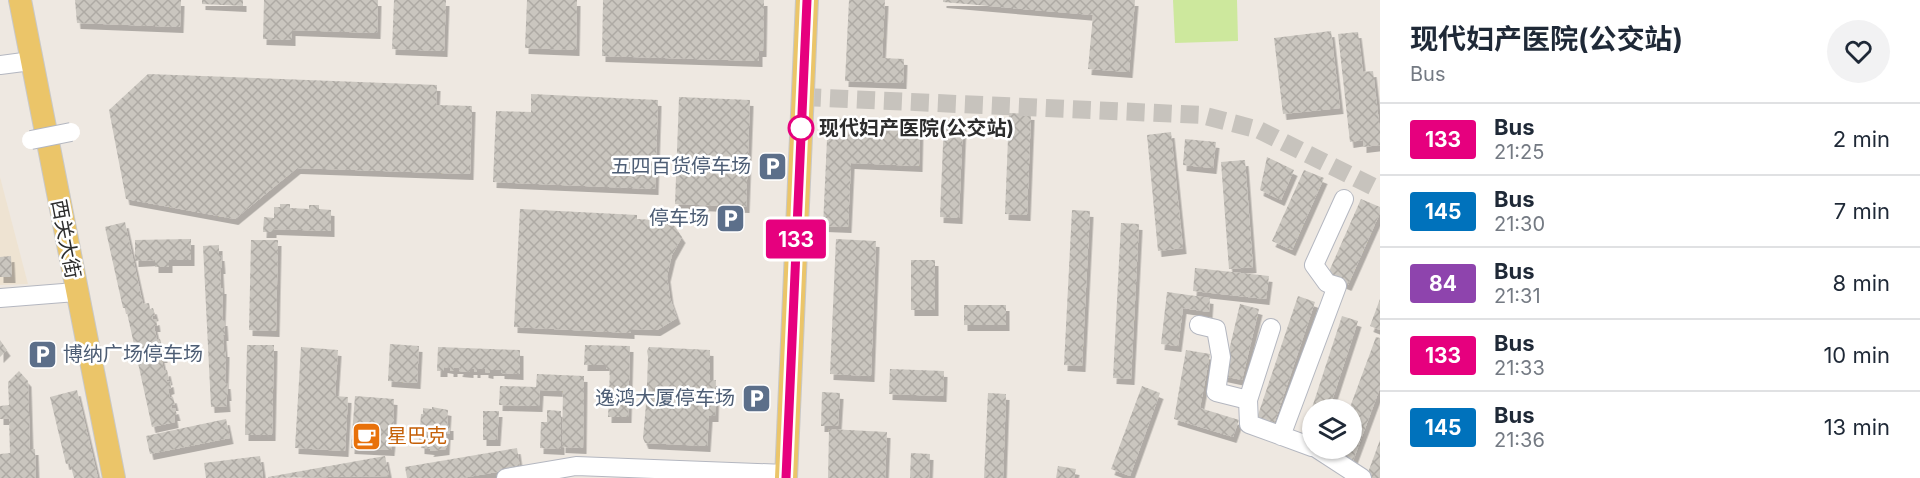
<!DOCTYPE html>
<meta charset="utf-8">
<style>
:root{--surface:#fff;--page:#f2f2f3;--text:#1f2937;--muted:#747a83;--line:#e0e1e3}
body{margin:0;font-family:Inter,"Noto Sans SC",sans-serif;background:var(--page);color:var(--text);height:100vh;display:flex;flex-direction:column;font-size:22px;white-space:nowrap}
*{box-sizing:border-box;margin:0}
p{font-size:20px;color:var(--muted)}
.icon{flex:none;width:33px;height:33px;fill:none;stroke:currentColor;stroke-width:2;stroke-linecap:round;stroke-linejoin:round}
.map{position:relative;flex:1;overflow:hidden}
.side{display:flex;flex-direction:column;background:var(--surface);width:540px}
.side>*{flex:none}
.badge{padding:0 12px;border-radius:4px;font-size:21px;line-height:39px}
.fabs{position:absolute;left:1302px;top:399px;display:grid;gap:12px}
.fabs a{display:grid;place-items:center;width:60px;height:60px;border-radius:50%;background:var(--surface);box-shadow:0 2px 4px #0004;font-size:30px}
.map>.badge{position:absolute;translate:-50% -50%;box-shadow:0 0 0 3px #fff}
.round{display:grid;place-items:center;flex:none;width:63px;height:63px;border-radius:32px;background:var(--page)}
.headline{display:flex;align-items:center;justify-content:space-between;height:102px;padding:0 30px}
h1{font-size:28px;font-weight:700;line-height:45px}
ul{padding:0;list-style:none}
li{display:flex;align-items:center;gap:18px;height:72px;padding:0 30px;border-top:2px solid var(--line)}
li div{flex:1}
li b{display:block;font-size:22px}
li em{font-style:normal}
li .badge{min-width:66px;font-weight:700;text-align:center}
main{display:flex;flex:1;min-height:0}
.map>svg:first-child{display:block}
</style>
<main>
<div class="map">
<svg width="1380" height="478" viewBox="0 0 1380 478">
<defs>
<pattern id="building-cross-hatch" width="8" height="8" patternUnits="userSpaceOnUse" patternTransform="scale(1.5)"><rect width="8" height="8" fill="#cac6bf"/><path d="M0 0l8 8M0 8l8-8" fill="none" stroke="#aeaaa4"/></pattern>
<filter id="shadow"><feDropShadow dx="3.5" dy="6" stdDeviation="0" flood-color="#0004"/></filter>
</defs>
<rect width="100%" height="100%" fill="#eee8e1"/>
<path fill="#eee3d2" d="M0,177l28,107 -28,1z"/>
<path fill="#cde89d" d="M1173,0h64l1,41 -63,2z"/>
<path fill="url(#building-cross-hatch)" filter="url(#shadow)" d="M75,0h106l-1,27 -103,-4z
M202,0h41v6l-41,-2z
M264,0h114l-1,33 -85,-3v10l-29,-1z
M394,0h52l-2,51 -52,-2z
M527,0h50l-1,50 -51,-2z
M603,0h161l-1,51h-4v10l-157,-5z
M849,0h36l-3,58 22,1 -1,24 -58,-2z
M943,0h192l-6,72 -41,-3 5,-54 -150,-13z
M1331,31l9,77 -57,6 -9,-76z
M1358,32l5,40 10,-1 7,60v14l-17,2v-7l-13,2 -12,-108z
M148,74l289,11 -1,20 36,1 -2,68 -173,-6 -62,51 -109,-20 -17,-89z
M531,94l127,6 -3,89 -162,-7 3,-71 35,1z
M679,97l71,3 -4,107 -71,-3z
M1009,113l22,1 -4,101 -22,-1z
M828,118l92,5 -1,43 -68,-3 -3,64 -25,-1z
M944,120l19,1 -4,97 -19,-1z
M1171,132l12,116 -25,3 -11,-116z
M1185,139l31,3 -3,26 -30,-3z
M1267,157l27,13 -13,30 -21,-10z
M1245,160l8,107 -24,2 -8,-107z
M1304,170l20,8 -32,72 -20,-9z
M1361,199l19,8v6l-32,72 -21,-9z
M280,204h10v4l19,1v-4h10v4l12,1v21l-58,-2v3h-10l1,-15 10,1v-11h6z
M520,209l117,6v4l34,2 11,16 -10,18 -5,21 3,22 7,20 -20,12 -26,-1v4l-117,-6z
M1072,210l18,1 -8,155 -18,-1z
M125,222l18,82 6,-1 1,6 3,-1 2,7 -3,1 1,4 3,-1 1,7h-3l3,14 3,-1 2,7h-3l1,5 3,-1 1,7h-3l3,14 3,-1 2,9 -3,1 1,2 3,-1 1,7 -3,1 2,9 3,-1 2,8h-3v4l3,-1 2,7h-3l1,7 -23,5 -26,-119h-3l-18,-81z
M1121,223l18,1 -8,155 -18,-1z
M191,239v21h-22v7h-14v-7l-20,1v-21z
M836,239l40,2 -5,135 -41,-2z
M251,240h27l-2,91 -27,-1z
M219,245v10h2l1,13h-2l1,20h2l-1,32h2l1,15h-2l1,16h2l-1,32h2l1,12h-2l1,11 -16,1 -8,-161z
M11,256l1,21h-12v-20z
M911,260h24v50h-24z
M1195,268l74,8 -3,23 -73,-8z
M1167,292l43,6 -1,14 -26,-4 -5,38 -17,-2z
M1298,296l17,6 -41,122 -17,-6z
M1380,299v31l-10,-4z
M1240,304l19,5 -17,71 -19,-4z
M964,305h42v20h-42z
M1342,316l16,5 -29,89h-17v25l-8,-3z
M1376,337l4,1v50l-27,73 -21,-8 2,-5h18v-38h-3z
M0,340l7,10 -7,7z
M390,344l29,2 -2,37 -29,-2z
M247,345h27l-2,90h-27z
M585,345l45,1 -2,71h-20l2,-48h-4v-4h-22z
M301,347l37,3 -3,46 13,1 -3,54 -50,-3z
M438,347l82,3v24l-19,-1v-3h-11v3l-5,-1v-3h-8v3h-3v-3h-4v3l-11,-1 1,-3h-6v3h-4v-3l-6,-1v4h-7z
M649,347l61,3v30h6l-1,36h-6l-2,30 -62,-3 -2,-5 3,-34 -3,-9 4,-10 1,-28 -1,-6z
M1186,350l24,4 -10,54 39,12 -6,17 -59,-18z
M890,369l54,2 -1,25 -54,-2z
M19,371l9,10 2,68h5l1,29h-36v-24l10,-1 -1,-34h-9v-13l9,-1 -1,-23z
M537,374l47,2 -1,72 -21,-1 1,-56 -23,-1 -1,16 -40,-1 1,-19 36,1z
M1142,386l18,7 -30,83 -19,-7z
M77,390l21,88h-24l-4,-15 -4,1 -16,-67z
M822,392l18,1 -2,33h-17z
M988,393l18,1 -3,84h-19z
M355,396l39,3 -1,20h1l-3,31 -40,-2z
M432,407l16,3 -1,15h3v9h-3l-1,15 -16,2 1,-2 -10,-1v-7h-2l2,-27h2v-6l9,1z
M547,410l14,1v38l-21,-1 1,-26h6z
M483,411h16l-2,29h-14z
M226,419l4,19 -80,16 -4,-18z
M829,429l58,3 -2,46h-57z
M1380,440v38h-14z
M517,448l3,20 -58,10h-55l-2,-11z
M911,453l19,1 -1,24h-19z
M260,456l3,22h-57l-2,-15z
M385,456l4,20 -121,2v-1z
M1058,466l18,3 -2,9h-18z"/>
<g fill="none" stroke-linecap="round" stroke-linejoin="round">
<path stroke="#c7c3bd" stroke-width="18" stroke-dasharray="18 9" stroke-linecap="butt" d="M803,97l399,18 57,15 121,60"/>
<defs>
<path id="minor" d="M0,65l31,-4
M0,298l76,-6
M1199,325l17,4 5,28 -5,35 32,8 23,-72
M1248,400l1,24 63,23
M1281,436l56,-150 -10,-3 -13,-18 30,-66
M1316,448l46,30
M506,478l70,-12 210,8"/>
<path id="major" d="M20,0l94,478
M786,478l21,-478"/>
</defs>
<use href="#minor" stroke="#b4b7c0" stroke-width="20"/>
<use href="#major" stroke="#c8c8c8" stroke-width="24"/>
<use href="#minor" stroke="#fff" stroke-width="18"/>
<use href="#major" stroke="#ebc569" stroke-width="22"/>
<defs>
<path id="minor-bridge" d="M31,140l40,-8"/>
</defs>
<use href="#minor-bridge" stroke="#b4b7c0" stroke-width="20" stroke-linecap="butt"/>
<use href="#minor-bridge" stroke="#fff" stroke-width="18"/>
</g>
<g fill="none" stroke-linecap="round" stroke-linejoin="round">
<defs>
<path id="line" d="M786,478l21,-478"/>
</defs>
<use href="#line" stroke="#fff" stroke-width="14"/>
<use href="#line" stroke="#e6007e" stroke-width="9"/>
</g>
<defs>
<symbol id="parking-square" viewBox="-11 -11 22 22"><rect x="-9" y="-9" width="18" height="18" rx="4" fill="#5c6f8a" stroke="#fff"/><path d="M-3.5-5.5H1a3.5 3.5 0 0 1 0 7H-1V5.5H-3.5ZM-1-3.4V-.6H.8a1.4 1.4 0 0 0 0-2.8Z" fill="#fff"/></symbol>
<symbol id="cafe-square" viewBox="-11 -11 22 22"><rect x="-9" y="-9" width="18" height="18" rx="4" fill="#e8710a" stroke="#fff"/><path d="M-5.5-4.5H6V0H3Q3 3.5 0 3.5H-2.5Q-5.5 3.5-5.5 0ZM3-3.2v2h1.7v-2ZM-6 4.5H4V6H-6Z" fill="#fff"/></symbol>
</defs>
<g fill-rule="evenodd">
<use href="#parking-square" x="756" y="150" width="33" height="33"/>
<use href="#parking-square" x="714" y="202" width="33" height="33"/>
<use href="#parking-square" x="26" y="338" width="33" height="33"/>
<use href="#parking-square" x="740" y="382" width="33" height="33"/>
<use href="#cafe-square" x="350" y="420" width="33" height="33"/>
</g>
<circle fill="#fff" stroke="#e6007e" stroke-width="3" cx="801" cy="128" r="12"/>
<g text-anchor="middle" stroke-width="5" stroke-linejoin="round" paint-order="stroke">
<g font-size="20" font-weight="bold" fill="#2d2d2d" stroke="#fff" text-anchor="start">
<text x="819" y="135">现代妇产医院(公交站)</text>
</g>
<g font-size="20" fill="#4e5e75" stroke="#fff" text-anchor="end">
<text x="751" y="173">五四百货停车场</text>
<text x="709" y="225">停车场</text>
<text x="63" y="361" text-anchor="start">博纳广场停车场</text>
<text x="735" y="405">逸鸿大厦停车场</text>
</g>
<g font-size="20" fill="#2d2d2d" stroke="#fff">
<text transform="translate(66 239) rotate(79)" y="7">西关大街</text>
</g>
<g font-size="20" fill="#c56008" stroke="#fff" text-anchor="start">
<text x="387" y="443">星巴克</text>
</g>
</g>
</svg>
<div class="fabs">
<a><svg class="icon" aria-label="layers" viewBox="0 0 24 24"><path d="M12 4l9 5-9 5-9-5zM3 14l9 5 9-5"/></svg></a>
</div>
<b class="badge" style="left:796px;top:239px;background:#e6007e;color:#fff">133</b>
</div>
<section class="side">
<div class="headline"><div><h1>现代妇产医院(公交站)</h1><p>Bus</p></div><a class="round"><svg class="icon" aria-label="heart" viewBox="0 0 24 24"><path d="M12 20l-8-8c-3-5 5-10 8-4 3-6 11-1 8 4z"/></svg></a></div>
<ul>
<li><span class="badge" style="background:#e6007e;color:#fff">133</span><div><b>Bus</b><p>21:25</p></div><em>2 min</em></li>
<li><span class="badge" style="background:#0072bc;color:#fff">145</span><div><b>Bus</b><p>21:30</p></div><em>7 min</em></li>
<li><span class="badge" style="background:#8e44ad;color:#fff">84</span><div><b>Bus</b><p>21:31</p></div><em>8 min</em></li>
<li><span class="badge" style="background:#e6007e;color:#fff">133</span><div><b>Bus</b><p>21:33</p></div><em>10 min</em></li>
<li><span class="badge" style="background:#0072bc;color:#fff">145</span><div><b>Bus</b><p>21:36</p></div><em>13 min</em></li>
</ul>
</section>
</main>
